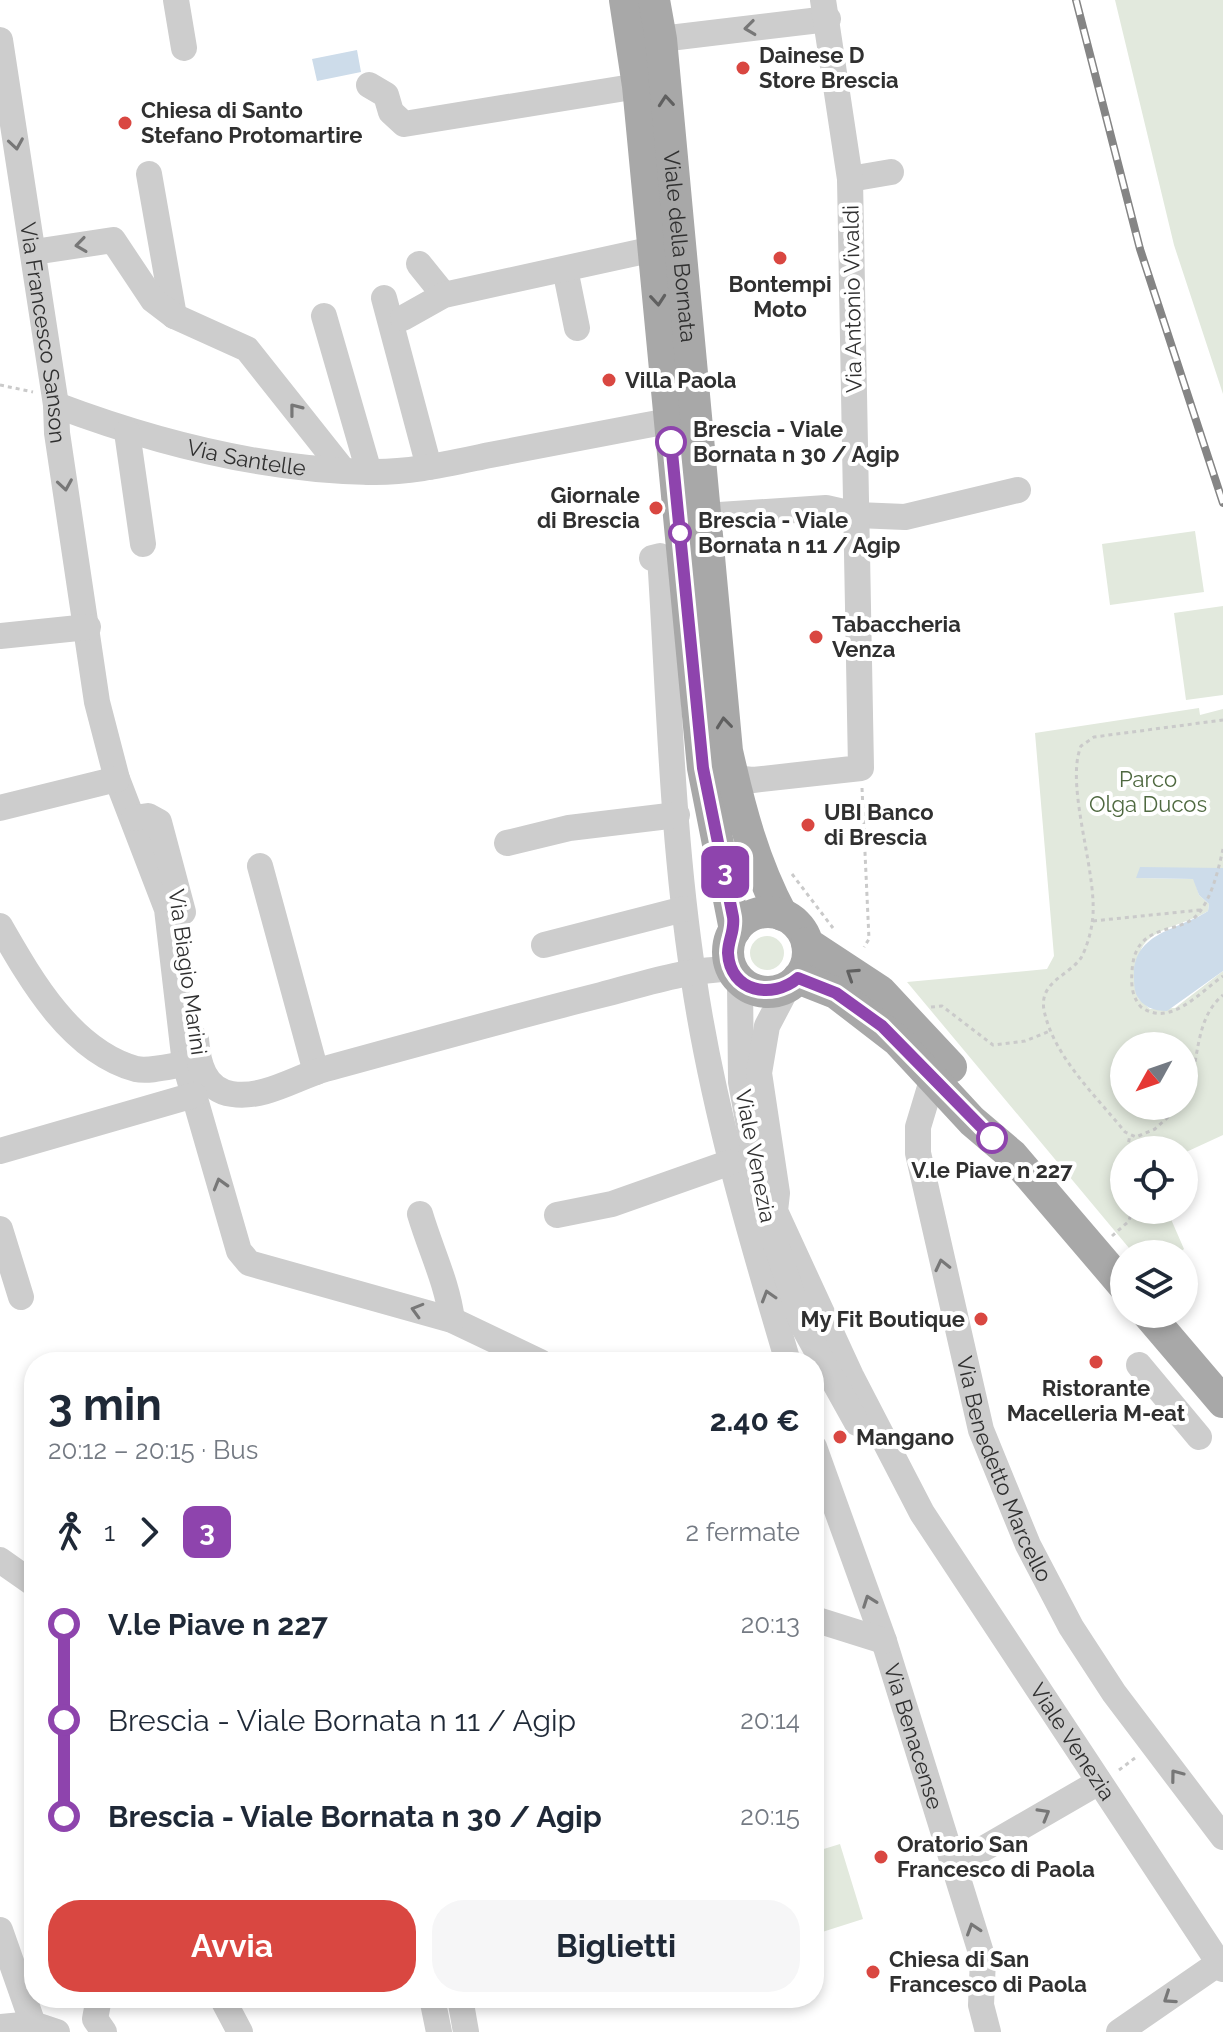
<!DOCTYPE html>
<html lang="it">
<meta charset="utf-8">
<style>
:root{--surface:#fff;--page:#f6f6f7;--text:#1f2937;--muted:#747a83;--accent:#d94741}
body{margin:0;font-family:Raleway,sans-serif;background:var(--page);color:var(--text);height:100vh;display:flex;flex-direction:column;font-size:30px;white-space:nowrap}
*{box-sizing:border-box;margin:0}
p{font-size:26px;color:var(--muted)}
.icon{flex:none;width:44px;height:44px;fill:none;stroke:currentColor;stroke-width:2;stroke-linecap:round;stroke-linejoin:round}
.map{position:relative;flex:1;overflow:hidden}
.panel{position:absolute;left:24px;top:1352px;width:800px;height:656px;display:flex;flex-direction:column;background:var(--surface);border-radius:32px;box-shadow:0 4px 12px #0003}
.panel>*{flex:none}
.badge{padding:0 16px;border-radius:12px;font-size:28px;line-height:52px}
.needle{width:52px;rotate:230deg}
.tools{position:absolute;left:1110px;top:1032px;display:grid;gap:16px}
.tools a{display:grid;place-items:center;width:88px;height:88px;border-radius:50%;background:var(--surface);box-shadow:0 4px 12px #0003;font-size:40px}
.map>.badge{position:absolute;translate:-50% -50%;box-shadow:0 0 0 4px #fff}
.legs{display:flex;align-items:center;gap:12px;height:88px;padding:0 24px;font-size:26px}
.legs p{margin-inline-start:auto}
.overview{display:flex;align-items:center;justify-content:space-between;height:136px;padding:0 24px}
h1{font-size:44px;font-weight:700;line-height:60px}
.action{display:flex;gap:16px;margin-top:auto;padding:16px 24px}
.action a{flex:1;height:92px;border-radius:32px;background:var(--accent);color:#fff;font-size:32px;font-weight:700;line-height:92px;text-align:center}
.action a+a{background:var(--page);color:var(--text)}
ul{padding:0 24px;list-style:none}
li{display:flex;align-items:center;gap:28px;height:96px;font-size:30px}
li i{display:grid;place-items:center;width:12px;height:100%;margin:0 10px;background:currentColor}
li i::after{content:'';width:20px;height:20px;margin:-10px;border:6px solid;border-radius:50%;background:var(--surface)}
li p{margin-inline-start:auto}
li:first-child i{background:linear-gradient(#0000 50%,currentColor 0)}
li:last-child i{background:linear-gradient(currentColor 50%,#0000 0)}
.map>svg:first-child{display:block}
</style>
<div class="map">
<svg width="1223" height="2032" viewBox="0 0 1223 2032">
<rect width="100%" height="100%" fill="#fff"/>
<path fill="#e2e9dd" fill-rule="evenodd" d="M1115,0h108v394l-49,-149z
M1195,531l9,61 -94,13 -8,-61z
M1223,606v89l-37,5 -12,-87z
M1199,708l1,7 23,-6v159l-47,1 -39,9 57,1 5,16 10,9 -1,7c-19,13 -62,17 -68,42 -4,14 -2,31 -2,45l12,11 25,-1 48,-37v164l-39,18 -60,-3v60h43l17,39 -6,5h-44l-227,-272 140,-13 7,-13 -19,-223zM1124,1046h60v60h-60z
M750 953a17 17 0 1 1 34 0a17 17 0 1 1-34 0Z
M840,1844l23,75 -47,15 -2,-82z"/>
<path fill="#cddcea" d="M357,50l4,22 -44,9 -5,-22z
M1140,867l83,1v103l-56,40c-13,0 -25,-4 -31,-17 -2,-6 -2,-12 -2,-18 -1,-44 45,-46 74,-65l1,-7 -10,-9 -6,-16 -57,-1z"/>
<g fill="none" stroke-linecap="round" stroke-linejoin="round">
<path stroke="#cacaca" stroke-width="3" stroke-dasharray="4 4" stroke-linecap="butt" d="M0,385l33,7
M862,788l7,151 -5,8
M1223,849c-5,22 -11,48 -25,65 -18,22 -64,6 -66,58 -1,13 0,25 9,35 29,21 59,-15 82,-31
M792,874l41,54
M1093,921l107,-11
M931,1007l11,-1 51,39 32,-4 25,-10
M1184,1100c17,-34 8,-79 39,-105
M1180,1106l-25,23 -19,8 -11,-5c-28,-35 -72,-76 -81,-122 -5,-28 24,-34 37,-52 5,-9 10,-25 11,-35 8,-45 -28,-136 -11,-177l13,-9 129,-17
M1127,1150l3,-15
M1112,1236l17,-15 3,-11
M1119,1770l16,-12"/>
<g stroke="#cdcdcd" stroke-width="26">
<path d="M176,0l8,48"/>
<path d="M661,39l167,-20"/>
<path id="s1" d="M0,40l56,365 1,28 40,269 20,77 50,130 18,155"/>
<path d="M369,85l17,10 5,17 13,12 234,-38"/>
<path d="M149,174l25,142"/>
<path d="M850,179l41,-7"/>
<path d="M34,252l79,-12 40,60 21,16 73,33 96,121"/>
<path d="M419,264l25,31"/>
<path d="M565,269l12,59"/>
<path d="M384,298l45,169"/>
<path d="M324,316l45,156"/>
<path d="M403,318l41,-23 210,-46"/>
<path id="s2" d="M56,405c98,37 208,65 314,67 40,1 81,-9 120,-17 59,-11 119,-23 179,-34"/>
<path d="M127,432l16,112"/>
<path d="M704,516l122,-8 31,7 48,2 113,-27"/>
<path d="M652,558l8,-2c9,139 12,280 33,418 19,132 57,260 95,388"/>
<path d="M0,636l88,-9"/>
<path d="M733,778l20,2 108,-12 -11,-589 -27,-179"/>
<path d="M0,808l117,-29"/>
<path d="M134,818l14,-2 11,6 24,90"/>
<path d="M507,843l62,-15 108,-13"/>
<path d="M260,866l56,206"/>
<path d="M0,926c31,54 71,125 136,143 13,3 35,-3 49,-5l54,187 10,12 203,57 88,42"/>
<path d="M544,945l140,-36"/>
<path d="M740,981l1,101 14,78"/>
<path id="s3" d="M788,986l-21,40 -8,47 18,120 -2,18 76,165 71,137 301,456"/>
<path d="M196,1039c2,24 8,51 36,55 32,5 63,-16 93,-25 92,-25 184,-51 276,-74 43,-11 86,-26 131,-26"/>
<path id="s4" d="M937,1064l-19,63v26l63,277 47,115 43,82 43,66 109,144"/>
<path d="M0,1151l194,-56"/>
<path d="M420,1214c11,37 27,68 32,106"/>
<path d="M557,1215l55,-11 119,-42"/>
<path d="M0,1229l21,68"/>
<path d="M771,1230l32,96 54,97"/>
<path d="M1139,1365l60,72"/>
<path id="s5" d="M814,1447l70,194 99,318 -2,46 7,27"/>
<path d="M0,1560l34,24"/>
<path d="M814,1619l70,22"/>
<path d="M952,1867l147,-85"/>
<path d="M0,1930l33,94"/>
<path d="M99,1998l-4,21 9,13"/>
<path d="M222,1998l18,34"/>
<path d="M432,1998l7,34"/>
<path d="M460,1998l6,34"/>
<path d="M0,2027l33,-3 24,8"/>
<path d="M1119,2032l100,-69"/>
</g>
<g stroke="#a8a8a8" stroke-width="32">
<path d="M625,0l13,86 65,682 32,162"/>
<path id="s6" d="M654,0l7,39 66,712c13,58 27,112 55,164"/>
<circle cx="768" cy="952" r="40"/>
<path d="M807,943l73,48 71,76"/>
<path d="M798,978l38,15 61,47 75,81 40,34 112,131"/>
<path d="M1148,1314l75,88"/>
</g>
<defs>
<path id="rail" d="M1076,0l64,249 83,254"/>
</defs>
<use href="#rail" stroke="#858585" stroke-width="8"/>
<use href="#rail" stroke="#fff" stroke-width="5" stroke-dasharray="15" stroke-linecap="butt"/>
</g>
<defs><path id="oneway-chevron" d="M-2-3.5L2.5 0L-2 3.5" fill="none" stroke-width="1.6" stroke-linecap="round" stroke-linejoin="round" transform="scale(2)"/></defs>
<g stroke="#777">
<use href="#oneway-chevron" transform="translate(750 28) rotate(173)"/>
<use href="#oneway-chevron" transform="translate(16 144) rotate(81)"/>
<use href="#oneway-chevron" transform="translate(81 245) rotate(172)"/>
<use href="#oneway-chevron" transform="translate(295 409) rotate(-128)"/>
<use href="#oneway-chevron" transform="translate(65 485) rotate(81)"/>
<use href="#oneway-chevron" transform="translate(220 1184) rotate(-106)"/>
<use href="#oneway-chevron" transform="translate(942 1265) rotate(-103)"/>
<use href="#oneway-chevron" transform="translate(768 1296) rotate(-107)"/>
<use href="#oneway-chevron" transform="translate(417 1310) rotate(-164)"/>
<use href="#oneway-chevron" transform="translate(869 1601) rotate(-110)"/>
<use href="#oneway-chevron" transform="translate(1176 1775) rotate(-127)"/>
<use href="#oneway-chevron" transform="translate(1044 1814) rotate(-30)"/>
<use href="#oneway-chevron" transform="translate(973 1929) rotate(-108)"/>
<use href="#oneway-chevron" transform="translate(1169 1998) rotate(146)"/>
</g>
<g stroke="#606060">
<use href="#oneway-chevron" transform="translate(666 101) rotate(-95)"/>
<use href="#oneway-chevron" transform="translate(658 300) rotate(85)"/>
<use href="#oneway-chevron" transform="translate(724 723) rotate(-96)"/>
<use href="#oneway-chevron" transform="translate(852 974) rotate(-147)"/>
</g>
<g fill="none" stroke-linecap="round" stroke-linejoin="round">
<defs>
<path id="line-1" d="M671,442l32,326 30,149c2,14 -5,23 -5,36 2,39 44,47 70,25l38,15 46,33 110,112"/>
</defs>
<use href="#line-1" stroke="#fff" stroke-width="18"/>
<use href="#line-1" stroke="#8e44ad" stroke-width="12"/>
</g>
<g fill="#d94741" stroke="#fff" stroke-width="3">
<circle cx="743" cy="68" r="8"/>
<circle cx="125" cy="123" r="8"/>
<circle cx="780" cy="258" r="8"/>
<circle cx="609" cy="380" r="8"/>
<circle cx="656" cy="508" r="8"/>
<circle cx="816" cy="637" r="8"/>
<circle cx="808" cy="825" r="8"/>
<circle cx="981" cy="1319" r="8"/>
<circle cx="1096" cy="1362" r="8"/>
<circle cx="840" cy="1437" r="8"/>
<circle cx="881" cy="1857" r="8"/>
<circle cx="873" cy="1972" r="8"/>
</g>
<g fill="#fff" stroke="#8e44ad" stroke-width="4">
<circle cx="671" cy="442" r="14"/>
<circle cx="680" cy="533" r="10"/>
<circle cx="992" cy="1138" r="14"/>
</g>
<g text-anchor="middle" stroke-width="8" stroke-linejoin="round" paint-order="stroke">
<g font-size="22" font-weight="bold" fill="#303030" stroke="#fff" text-anchor="start">
<text x="759" y="63">Dainese D<tspan x="759" dy="25">Store Brescia</tspan></text>
<text x="141" y="118">Chiesa di Santo<tspan x="141" dy="25">Stefano Protomartire</tspan></text>
<text x="780" y="292" text-anchor="middle">Bontempi<tspan x="780" dy="25">Moto</tspan></text>
<text x="625" y="388">Villa Paola</text>
<text x="640" y="503" text-anchor="end">Giornale<tspan x="640" dy="25">di Brescia</tspan></text>
<text x="832" y="632">Tabaccheria<tspan x="832" dy="25">Venza</tspan></text>
<text x="824" y="820">UBI Banco<tspan x="824" dy="25">di Brescia</tspan></text>
<text x="965" y="1327" text-anchor="end">My Fit Boutique</text>
<text x="1096" y="1396" text-anchor="middle">Ristorante<tspan x="1096" dy="25">Macelleria M-eat</tspan></text>
<text x="856" y="1445">Mangano</text>
<text x="897" y="1852">Oratorio San<tspan x="897" dy="25">Francesco di Paola</tspan></text>
<text x="889" y="1967">Chiesa di San<tspan x="889" dy="25">Francesco di Paola</tspan></text>
</g>
<g font-size="22" fill="#303030" stroke="#fff">
<text dy="8" stroke="none"><textPath href="#s6" startOffset="248">Viale della Bornata</textPath></text>
<text transform="translate(852 299) rotate(-91)" y="8">Via Antonio Vivaldi</text>
<text dy="8" stroke="none"><textPath href="#s1" startOffset="296">Via Francesco Sanson</textPath></text>
<text dy="8" stroke="none"><textPath href="#s2" startOffset="198">Via Santelle</textPath></text>
<text transform="translate(188 972) rotate(82)" y="8">Via Biagio Marini</text>
<text transform="translate(756 1156) rotate(79)" y="8">Viale Venezia</text>
<text dy="8" stroke="none"><textPath href="#s4" startOffset="420">Via Benedetto Marcello</textPath></text>
<text dy="8" stroke="none"><textPath href="#s5" startOffset="306">Via Benacense</textPath></text>
<text dy="8" stroke="none"><textPath href="#s3" startOffset="842">Viale Venezia</textPath></text>
</g>
<g font-size="22" font-weight="bold" fill="#303030" stroke="#fff" text-anchor="start">
<text x="693" y="437">Brescia - Viale<tspan x="693" dy="25">Bornata n 30 / Agip</tspan></text>
<text x="698" y="528">Brescia - Viale<tspan x="698" dy="25">Bornata n 11 / Agip</tspan></text>
<text x="992" y="1178" text-anchor="middle">V.le Piave n 227</text>
</g>
<g font-size="22" fill="#4f6940" stroke="#fff">
<text x="1148" y="787">Parco<tspan x="1148" dy="25">Olga Ducos</tspan></text>
</g>
</g>
</svg>
<div class="tools">
<a><svg class="needle" viewBox="-14 -14 28 28"><path d="M0-13l5 13h-10z" fill="#e53935"/><path d="M0 13l5-13h-10z" fill="#747a83"/></svg></a>
<a><svg class="icon" aria-label="locate" viewBox="0 0 24 24"><circle cx="12" cy="12" r="6"/><path d="M12 2v4M12 18v4M2 12h4M18 12h4"/></svg></a>
<a><svg class="icon" aria-label="layers" viewBox="0 0 24 24"><path d="M12 4l9 5-9 5-9-5zM3 14l9 5 9-5"/></svg></a>
</div>
<b class="badge" style="left:725px;top:872px;background:#8e44ad;color:#fff">3</b>
<section class="panel">
<div class="overview"><div><h1>3 min</h1><p>20:12 – 20:15 · Bus</p></div><b>2.40 €</b></div>
<div class="legs"><svg class="icon" aria-label="walk" viewBox="0 0 24 24"><circle cx="13" cy="4" r="2"/><path d="M13 8l-2 6 4 7M11 14l-3 7M7 12l3-4h3l4 4"/></svg>1<svg class="icon" aria-label="forward" viewBox="0 0 24 24"><path d="M9 5l7 7-7 7"/></svg><b class="badge" style="background:#8e44ad;color:#fff">3</b><p>2 fermate</p></div>
<ul>
<li><i style="color:#8e44ad"></i><b>V.le Piave n 227</b><p>20:13</p></li>
<li><i style="color:#8e44ad"></i><span>Brescia - Viale Bornata n 11 / Agip</span><p>20:14</p></li>
<li><i style="color:#8e44ad"></i><b>Brescia - Viale Bornata n 30 / Agip</b><p>20:15</p></li>
</ul>
<div class="action"><a>Avvia</a><a>Biglietti</a></div>
</section>
</div>
